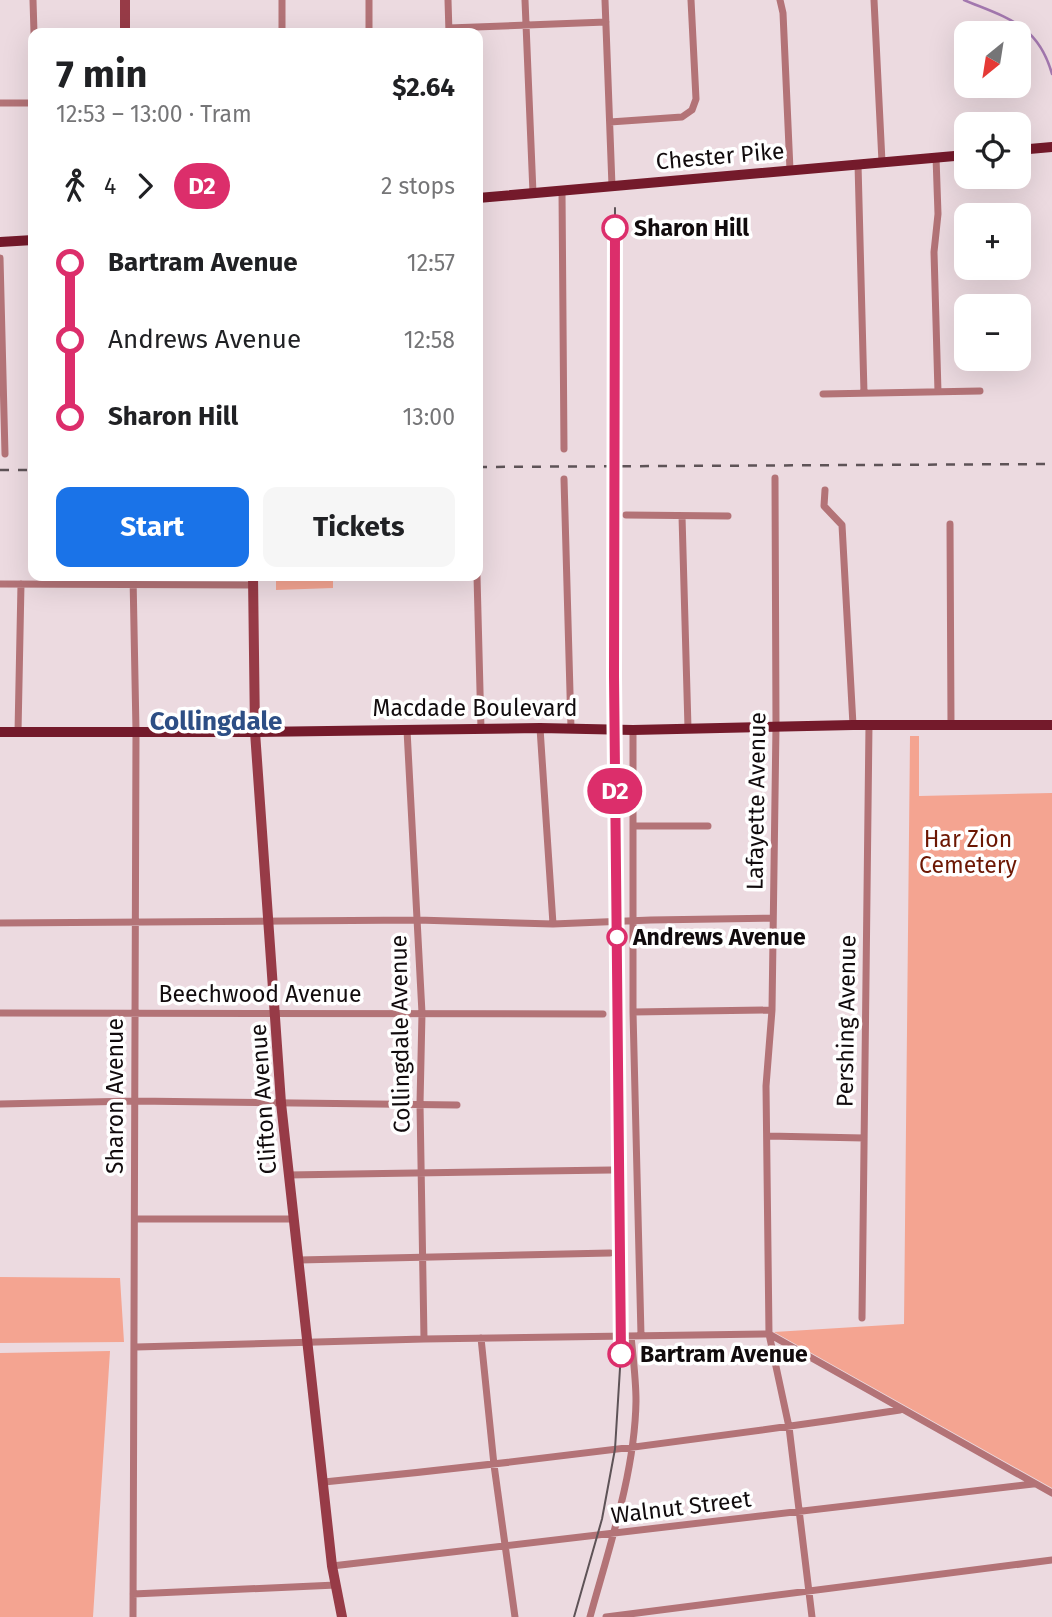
<!DOCTYPE html>
<meta charset="utf-8">
<style>
:root{--surface:#fff;--page:#f6f6f6;--text:#202124;--muted:#757577;--accent:#1a73e8}
body{margin:0;font-family:"Fira Sans",sans-serif;background:var(--page);color:var(--text);height:100vh;display:flex;flex-direction:column;font-size:26px;white-space:nowrap}
*{box-sizing:border-box;margin:0}
p{font-size:23px;color:var(--muted)}
.icon{flex:none;width:38px;height:38px;fill:none;stroke:currentColor;stroke-width:2;stroke-linecap:round;stroke-linejoin:round}
.map{position:relative;flex:1;overflow:hidden}
.drawer{position:absolute;left:28px;top:28px;width:455px;height:553px;display:flex;flex-direction:column;background:var(--surface);border-radius:14px;box-shadow:0 7px 28px #0002}
.drawer>*{flex:none}
.badge{padding:0 14px;border-radius:23px;font-size:24px;line-height:46px}
.needle{width:46px;rotate:210deg}
.buttons{position:absolute;left:954px;top:21px;display:grid;gap:14px}
.buttons a{display:grid;place-items:center;width:77px;height:77px;border-radius:14px;background:var(--surface);box-shadow:0 7px 28px #0002;font-size:35px}
.map>.badge{position:absolute;translate:-50% -50%;box-shadow:0 0 0 4px #fff}
.legs{display:flex;align-items:center;gap:10px;height:77px;padding:0 28px;font-size:23px}
.legs p{margin-inline-start:auto}
.headline{display:flex;align-items:center;justify-content:space-between;height:119px;padding:0 28px}
h1{font-size:38px;font-weight:700;line-height:52px}
.button{display:flex;gap:14px;margin-top:auto;padding:14px 28px}
.button a{flex:1;height:80px;border-radius:14px;background:var(--accent);color:#fff;font-size:28px;font-weight:700;line-height:80px;text-align:center}
.button a+a{background:var(--page);color:var(--text)}
ul{padding:0 28px;list-style:none}
li{display:flex;align-items:center;gap:24px;height:77px;font-size:26px}
li i{display:grid;place-items:center;width:10px;height:100%;margin:0 9px;background:currentColor}
li i::after{content:'';width:18px;height:18px;margin:-9px;border:5px solid;border-radius:50%;background:var(--surface)}
li p{margin-inline-start:auto}
li:first-child i{background:linear-gradient(#0000 50%,currentColor 0)}
li:last-child i{background:linear-gradient(currentColor 50%,#0000 0)}
.map>svg:first-child{display:block}
</style>
<div class="map">
<svg width="1052" height="1617" viewBox="0 0 1052 1617">
<rect width="100%" height="100%" fill="#ecdae0"/>
<path fill="#f4a491" d="M276,576h57v12l-57,2z
M910,736h9v60l133,-3v695l-278,-156 130,-8z
M0,1277l120,1 4,64 -124,1z
M110,1351l-17,266h-93v-264z"/>
<g fill="none" stroke-linecap="round" stroke-linejoin="round">
<path stroke="#a378af" stroke-width="2.5" d="M964,0c43,18 74,24 88,74"/>
<path stroke="#b37377" stroke-width="7" d="M33,0l1,33
M282,0v33
M369,0v33
M448,0l1,33
M525,0l8,193
M605,0l7,186
M780,0l3,13 7,157
M874,0l8,162
M449,28l157,-6
M0,103h33
M610,122l72,-5 10,-7 4,-11 -5,-99
M936,157l2,57 -4,38 4,140
M858,164l6,229
M562,191l2,258
M0,258l5,196
M823,394l157,-3
M775,478l1,248 -4,284 -6,76 3,248 20,93 23,190
M564,479l7,249
M825,490l-1,16 18,19 11,200
M626,515l102,1
M682,516l6,212
M950,524l1,201
M133,576l3,155 -3,886
M477,576l4,153
M0,584l253,1
M540,728l13,196
M407,730l15,283 -2,91 4,235
M633,730v282l8,323
M18,732l3,-148
M633,826h75
M0,923l417,-3 136,4 98,-4 122,-2
M633,1012l139,-2
M0,1013l603,1
M0,1104l134,-3 323,4
M767,1136l97,2
M288,1175l323,-5
M135,1219h158
M299,1260l311,-7
M862,1318l7,-593
M481,1338l13,127 21,152
M136,1347l288,-8 345,-5 283,159
M324,1482c193,-19 385,-43 576,-72
M332,1566l701,-82
M133,1594l203,-9
M590,1617c19,-69 45,-145 46,-216 0,-22 -3,-44 -5,-65
M606,1617l446,-57"/>
<path stroke="#973b47" stroke-width="10" d="M125,0v33
M253,576l2,156 26,371 51,463 10,51"/>
<path stroke="#741a2b" stroke-width="10" d="M1018,150l34,-3
M478,198l488,-43
M0,242l33,-2
M0,732h255l285,-4 93,2 220,-5h199"/>
<path stroke="#5e5357" stroke-width="2" d="M574,1617l28,-98 13,-70 7,-113 -8,-660 1,-468"/>
<path stroke="#5e5357" stroke-width="2.5" stroke-dasharray="9 9" stroke-linecap="butt" d="M478,467l574,-3
M0,470h33"/>
</g>
<g fill="none" stroke-linecap="round" stroke-linejoin="round">
<defs>
<path id="line-1" d="M615,228l-1,448 7,678"/>
</defs>
<use href="#line-1" stroke="#fff" stroke-width="16"/>
<use href="#line-1" stroke="#dc2e6b" stroke-width="10"/>
</g>
<g fill="#fff" stroke="#dc2e6b" stroke-width="3.5">
<circle cx="615" cy="228" r="12"/>
<circle cx="617" cy="937" r="9"/>
<circle cx="621" cy="1354" r="12"/>
</g>
<g text-anchor="middle" stroke-width="7" stroke-linejoin="round" paint-order="stroke">
<g font-size="23" fill="#110b0d" stroke="#fff">
<text transform="translate(720 156) rotate(-5)" y="8">Chester Pike</text>
<text x="475" y="716">Macdade Boulevard</text>
<text transform="translate(756 801) rotate(-89)" y="8">Lafayette Avenue</text>
<text x="260" y="1002">Beechwood Avenue</text>
<text transform="translate(846 1021) rotate(-89)" y="8">Pershing Avenue</text>
<text transform="translate(400 1034) rotate(-91)" y="8">Collingdale Avenue</text>
<text transform="translate(115 1096) rotate(-90)" y="8">Sharon Avenue</text>
<text transform="translate(263 1099) rotate(-94)" y="8">Clifton Avenue</text>
<text transform="translate(681 1507) rotate(-7)" y="8">Walnut Street</text>
</g>
<g font-size="23" font-weight="bold" fill="#110b0d" stroke="#fff" text-anchor="start">
<text x="634" y="236">Sharon Hill</text>
<text x="633" y="945">Andrews Avenue</text>
<text x="640" y="1362">Bartram Avenue</text>
</g>
<g font-size="23" fill="#6c1703" stroke="#fff">
<text x="968" y="847">Har Zion<tspan x="968" dy="26">Cemetery</tspan></text>
</g>
<g font-size="26" font-weight="bold" fill="#2d4e85" stroke="#fff">
<text x="216" y="730">Collingdale</text>
</g>
</g>
</svg>
<div class="buttons">
<a><svg class="needle" viewBox="-14 -14 28 28"><path d="M0-13l5 13h-10z" fill="#e53935"/><path d="M0 13l5-13h-10z" fill="#757577"/></svg></a>
<a><svg class="icon" aria-label="locate" viewBox="0 0 24 24"><circle cx="12" cy="12" r="6"/><path d="M12 2v4M12 18v4M2 12h4M18 12h4"/></svg></a>
<a>+</a>
<a>−</a>
</div>
<b class="badge" style="left:615px;top:791px;background:#dc2e6b;color:#fff">D2</b>
<section class="drawer">
<div class="headline"><div><h1>7 min</h1><p>12:53 – 13:00 · Tram</p></div><b>$2.64</b></div>
<div class="legs"><svg class="icon" aria-label="walk" viewBox="0 0 24 24"><circle cx="13" cy="4" r="2"/><path d="M13 8l-2 6 4 7M11 14l-3 7M7 12l3-4h3l4 4"/></svg>4<svg class="icon" aria-label="forward" viewBox="0 0 24 24"><path d="M9 5l7 7-7 7"/></svg><b class="badge" style="background:#dc2e6b;color:#fff">D2</b><p>2 stops</p></div>
<ul>
<li><i style="color:#dc2e6b"></i><b>Bartram Avenue</b><p>12:57</p></li>
<li><i style="color:#dc2e6b"></i><span>Andrews Avenue</span><p>12:58</p></li>
<li><i style="color:#dc2e6b"></i><b>Sharon Hill</b><p>13:00</p></li>
</ul>
<div class="button"><a>Start</a><a>Tickets</a></div>
</section>
</div>
